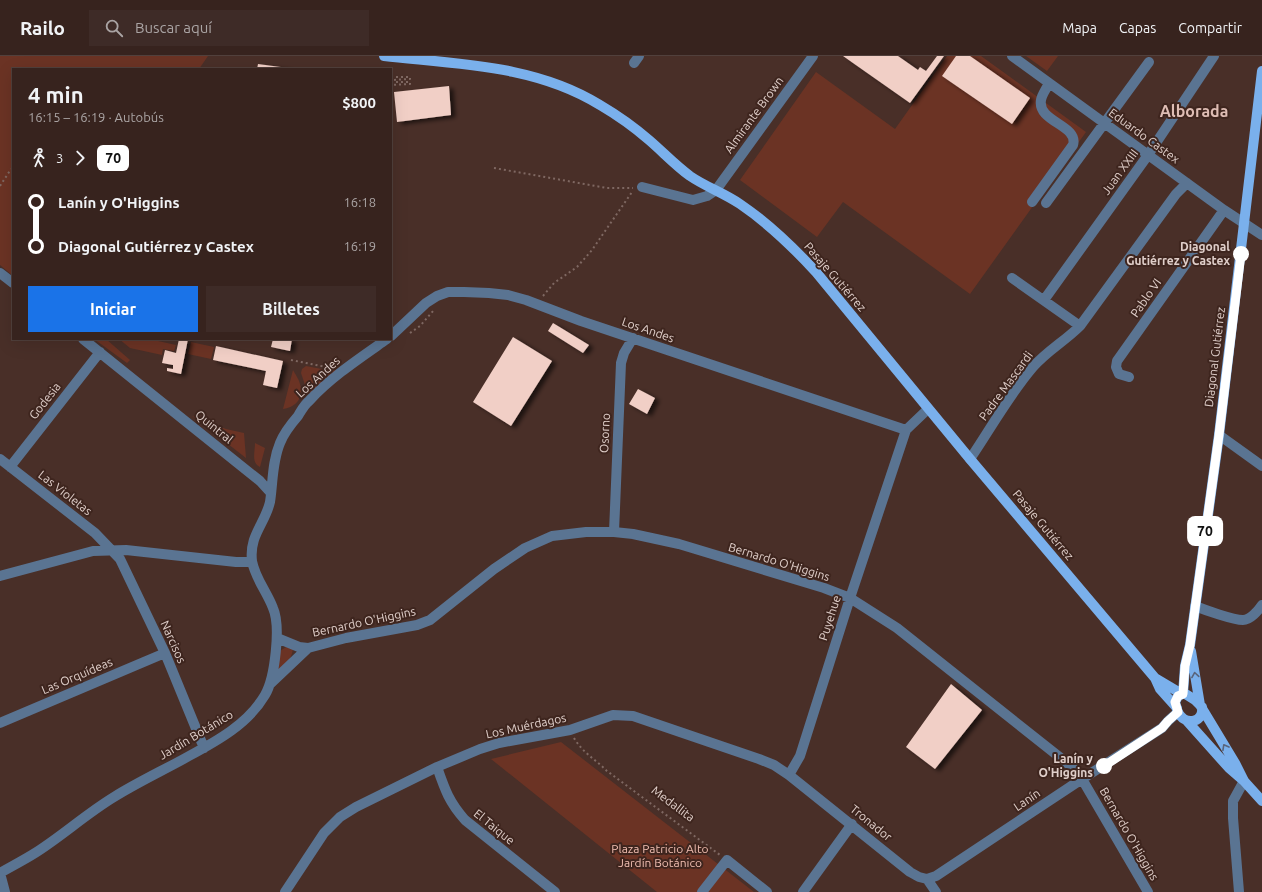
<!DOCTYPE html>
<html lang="es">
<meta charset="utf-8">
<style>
:root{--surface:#37231e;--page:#3e2b27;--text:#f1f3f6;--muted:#aaa4a4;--line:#51403c;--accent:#1a73e8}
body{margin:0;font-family:Ubuntu,sans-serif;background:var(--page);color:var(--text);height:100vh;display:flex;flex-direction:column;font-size:15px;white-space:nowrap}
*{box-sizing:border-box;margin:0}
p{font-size:13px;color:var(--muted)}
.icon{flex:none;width:22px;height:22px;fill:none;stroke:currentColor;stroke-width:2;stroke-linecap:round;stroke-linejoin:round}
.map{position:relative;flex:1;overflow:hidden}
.drawer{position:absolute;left:12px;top:12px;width:380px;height:272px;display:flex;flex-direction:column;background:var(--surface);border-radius:0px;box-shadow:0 4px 16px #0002,0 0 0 1px var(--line)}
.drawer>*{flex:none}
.badge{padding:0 8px;border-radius:6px;font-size:14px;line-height:26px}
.map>.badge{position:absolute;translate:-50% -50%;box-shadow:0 0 0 2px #fff}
.legs{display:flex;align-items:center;gap:6px;height:44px;padding:0 16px;font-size:13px}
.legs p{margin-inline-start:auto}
.overview{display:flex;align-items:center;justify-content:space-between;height:68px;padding:0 16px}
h1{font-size:22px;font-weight:700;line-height:30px}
.cta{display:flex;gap:8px;margin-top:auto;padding:8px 16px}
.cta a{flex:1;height:46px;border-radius:0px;background:var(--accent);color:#fff;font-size:16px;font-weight:700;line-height:46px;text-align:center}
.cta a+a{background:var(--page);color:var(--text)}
ul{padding:0 16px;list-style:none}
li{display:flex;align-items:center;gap:14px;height:44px;font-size:15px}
li i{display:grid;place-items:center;width:6px;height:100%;margin:0 5px;background:currentColor}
li i::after{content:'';width:10px;height:10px;margin:-5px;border:3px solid;border-radius:50%;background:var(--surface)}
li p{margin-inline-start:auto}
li:first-child i{background:linear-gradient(#0000 50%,currentColor 0)}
li:last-child i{background:linear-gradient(currentColor 50%,#0000 0)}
header{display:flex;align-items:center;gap:24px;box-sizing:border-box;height:56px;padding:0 20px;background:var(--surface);border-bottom:1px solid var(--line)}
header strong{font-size:19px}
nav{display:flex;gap:22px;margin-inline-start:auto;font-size:14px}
.search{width:280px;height:36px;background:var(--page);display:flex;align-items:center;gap:10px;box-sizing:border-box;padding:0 14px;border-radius:0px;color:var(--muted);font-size:15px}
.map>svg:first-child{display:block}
</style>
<header>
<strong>Railo</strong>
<div class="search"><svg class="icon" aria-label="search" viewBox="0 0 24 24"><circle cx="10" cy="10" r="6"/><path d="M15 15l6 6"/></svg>Buscar aquí</div>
<nav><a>Mapa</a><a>Capas</a><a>Compartir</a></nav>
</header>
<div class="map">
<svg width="1262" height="836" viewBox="0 0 1262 836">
<defs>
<filter id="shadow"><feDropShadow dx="4.5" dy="2.5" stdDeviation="2" flood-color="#0009"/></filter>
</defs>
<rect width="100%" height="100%" fill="#492f28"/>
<path fill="#6b3324" d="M0,0h208l-9,13h-186v207l-13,-11z
M947,0h34l105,76 -116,162 -127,-92 -26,35 -77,-57 76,-108 79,57z
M1026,0h32l-11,15z
M94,283h12l24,21 -3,3z
M119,283h30l27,6 -2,6 -11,-2 -1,6 -32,-7z
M191,286l23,5 -3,12 -23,-5z
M306,310c13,2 19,5 33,4l-27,22 -4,2 -7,-21 1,-4z
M293,314c2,4 6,9 7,14 4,14 -4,23 -17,25z
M192,360l34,13 18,4 2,25z
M255,387l10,5 -5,19c-9,-4 -5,-15 -5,-24z
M286,591l7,2c-1,7 -6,18 -12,21l-3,-1 2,-18z
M561,686l193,150h-97l-166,-133z"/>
<path fill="#f1cfc6" filter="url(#shadow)" d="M843,0h55l20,14 2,-3 6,4 11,-15h7l-34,47z
M956,0h14l60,42 -18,26 -70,-48z
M258,8l30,4v1h-31z
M449,30l2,29 -54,7 -3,-30z
M553,267l36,22 -6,8 -35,-22z
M513,281l39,24 -41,65 -38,-24z
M179,283h9l-7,35 -14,-3v-3l6,1v-4l-11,-2 3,-13 11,3z
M273,283h19l-2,12 -19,-4z
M216,290l67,15 -6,27 -14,-3 3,-14 -53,-11z
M638,333l17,9 -8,16 -18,-10z
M951,628l31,26 -47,59 -29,-22z"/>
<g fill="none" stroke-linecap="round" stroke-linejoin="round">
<path stroke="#7f6862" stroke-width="2" stroke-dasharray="2 3" stroke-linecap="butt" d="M391,21h19v2l-18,1v2h18v2l-19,1
M494,112l113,20h26
M0,130l11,-17
M543,240l11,-13 23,-16 15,-17 40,-58 1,-1
M410,277l10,-7 13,-15
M291,304l40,8
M574,682c8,14 22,22 33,33l113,84"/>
<path stroke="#5a7492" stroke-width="10" d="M1012,0l150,109 62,45 38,25
M634,7l5,-7
M642,131l51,13 14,-4 9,-6 97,-134
M1032,146l41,-57c6,-20 -36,-23 -32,-45 1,-6 6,-12 8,-17
M1046,147l103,-141
M0,217l13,10
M1012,222l68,48
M1044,244l104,-145 66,-99
M391,280l35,-33 11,-7 11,-4h16l25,1 19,2 18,5 55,21 325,109
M83,283l177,142 10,11
M1129,321l-10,-3 -3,-7 1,-6 107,-151
M1219,379l43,31
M0,403l95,74 25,26 45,94 39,95
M970,403c21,-31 39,-64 63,-92 14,-16 32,-26 47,-41l96,-132 11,-11
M10,411l90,-115
M614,476l7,-169 3,-10 9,-15
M0,520l93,-25 33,-1 110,12h16
M1195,550c10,4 38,14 48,14 7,0 15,-9 19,-15
M277,582l22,9 9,1 38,-10 71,-13 13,-5 64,-51 31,-21 27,-12 34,-4h28l19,2 46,10 145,44 26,10 47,30 175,139 10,12 66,113
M270,628l38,-36
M0,667l165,-70
M437,711c8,23 12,35 28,53l90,72
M789,719l11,-19 50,-158 56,-168 22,-21
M0,817c12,-7 24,-13 35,-20 27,-17 51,-39 79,-56 24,-15 50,-27 75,-41 28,-15 59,-32 76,-61 10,-17 16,-69 8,-87 -6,-16 -18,-30 -21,-47 -3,-26 13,-37 18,-59 3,-19 2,-40 10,-59 4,-10 11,-19 18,-27 3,-5 6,-11 11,-15 22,-24 51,-43 78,-62
M0,817l5,19
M927,823l9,-3 146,-97 80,-51 6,-7 10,-9
M285,836l39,-59 16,-16 16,-10 81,-40 43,-18 19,-6 71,-13 43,-15 20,1 126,43 15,6 15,10 121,97 9,5 8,2 9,13
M702,836l25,-32 40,32
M803,836l49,-68
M1239,836l-6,-74v-17l11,-20"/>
<path stroke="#7ab0ec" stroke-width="10" d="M384,0c73,8 152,9 216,49 17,10 34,22 49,35 14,12 26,25 41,36 16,11 34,17 50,28 28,19 53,43 76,68l154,187 185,219 5,11 17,19
M1191,595l9,54
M1155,622l27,16
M1183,638l2,-28 5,-21 29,-210 43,-364
M1202,651c2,15 -15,19 -23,7 -2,-3 -3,-8 -4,-12l3,-6 6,-3 11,7 5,5 35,58 9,18
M1187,665l42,47 15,13 18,20"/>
</g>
<defs><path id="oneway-chevron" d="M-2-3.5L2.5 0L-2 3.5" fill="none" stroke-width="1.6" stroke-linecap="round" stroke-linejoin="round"/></defs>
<g stroke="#59647b">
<use href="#oneway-chevron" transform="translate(1195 619) rotate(-99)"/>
<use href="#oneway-chevron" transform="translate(1225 691) rotate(-119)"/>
</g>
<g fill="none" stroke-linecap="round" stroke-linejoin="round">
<defs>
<path id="line-1" d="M1104,710l58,-38 6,-7 10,-9 -3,-10 3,-6 5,-2 2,-28 5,-21 29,-210 22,-181"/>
</defs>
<use href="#line-1" stroke="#fff" stroke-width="9"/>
<use href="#line-1" stroke="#fff" stroke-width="6"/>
</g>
<g fill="#fff" stroke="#fff" stroke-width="2">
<circle cx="1241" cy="198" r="7"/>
<circle cx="1104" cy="710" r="7"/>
</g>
<g text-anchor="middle" stroke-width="4" stroke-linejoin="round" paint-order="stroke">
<g font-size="12" fill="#e0cfca" stroke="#3e251e">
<text transform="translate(754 59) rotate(-54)" y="4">Almirante Brown</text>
<text transform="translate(1144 80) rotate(36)" y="4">Eduardo Castex</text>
<text transform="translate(1120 116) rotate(-54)" y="4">Juan XXIII</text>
<text transform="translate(835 221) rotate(49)" y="4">Pasaje Gutiérrez</text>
<text transform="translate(1146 242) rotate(-55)" y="4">Pablo VI</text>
<text transform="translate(648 274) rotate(19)" y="4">Los Andes</text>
<text transform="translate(1215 301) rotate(-83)" y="4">Diagonal Gutiérrez</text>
<text transform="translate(318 321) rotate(-42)" y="4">Los Andes</text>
<text transform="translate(1006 330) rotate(-54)" y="4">Padre Mascardi</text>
<text transform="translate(45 345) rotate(-52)" y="4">Godesia</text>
<text transform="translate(214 371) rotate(39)" y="4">Quintral</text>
<text transform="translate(605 377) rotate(-87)" y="4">Osorno</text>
<text transform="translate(65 437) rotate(38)" y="4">Las Violetas</text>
<text transform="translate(1043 469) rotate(50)" y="4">Pasaje Gutiérrez</text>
<text transform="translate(779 506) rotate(17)" y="4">Bernardo O'Higgins</text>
<text transform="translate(830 562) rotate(-72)" y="4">Puyehue</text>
<text transform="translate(364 566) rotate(-12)" y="4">Bernardo O'Higgins</text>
<text transform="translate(173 586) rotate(66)" y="4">Narcisos</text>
<text transform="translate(77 620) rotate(-23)" y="4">Las Orquídeas</text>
<text transform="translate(526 670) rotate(-12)" y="4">Los Muérdagos</text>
<text transform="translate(196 679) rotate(-31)" y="4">Jardín Botánico</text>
<text transform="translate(1027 744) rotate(-34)" y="4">Lanín</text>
<text transform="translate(673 748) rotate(37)" y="4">Medallita</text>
<text transform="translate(871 767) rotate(39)" y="4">Tronador</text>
<text transform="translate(494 771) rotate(39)" y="4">El Taique</text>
<text transform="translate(1129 778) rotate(60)" y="4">Bernardo O'Higgins</text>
</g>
<g font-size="12" font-weight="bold" fill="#e0cfca" stroke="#3e251e" text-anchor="end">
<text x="1230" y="195">Diagonal<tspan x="1230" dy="14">Gutiérrez y Castex</tspan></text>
<text x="1093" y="707">Lanín y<tspan x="1093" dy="14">O'Higgins</tspan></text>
</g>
<g font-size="12" fill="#f0beb1" stroke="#3e251e">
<text x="660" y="797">Plaza Patricio Alto<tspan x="660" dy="14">Jardín Botánico</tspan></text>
</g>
<g font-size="16" font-weight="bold" fill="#debdb4" stroke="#3e251e">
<text x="1194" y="61">Alborada</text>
</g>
</g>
</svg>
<b class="badge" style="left:1205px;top:475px;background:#fff;color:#111">70</b>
<section class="drawer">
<div class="overview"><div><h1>4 min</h1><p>16:15 – 16:19 · Autobús</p></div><b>$800</b></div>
<div class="legs"><svg class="icon" aria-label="walk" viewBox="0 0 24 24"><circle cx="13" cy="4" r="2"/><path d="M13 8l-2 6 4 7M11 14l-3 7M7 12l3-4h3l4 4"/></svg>3<svg class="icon" aria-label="forward" viewBox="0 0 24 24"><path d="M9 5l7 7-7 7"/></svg><b class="badge" style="background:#fff;color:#111">70</b></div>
<ul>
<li><i style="color:#fff"></i><b>Lanín y O'Higgins</b><p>16:18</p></li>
<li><i style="color:#fff"></i><b>Diagonal Gutiérrez y Castex</b><p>16:19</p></li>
</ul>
<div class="cta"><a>Iniciar</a><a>Billetes</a></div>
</section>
</div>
